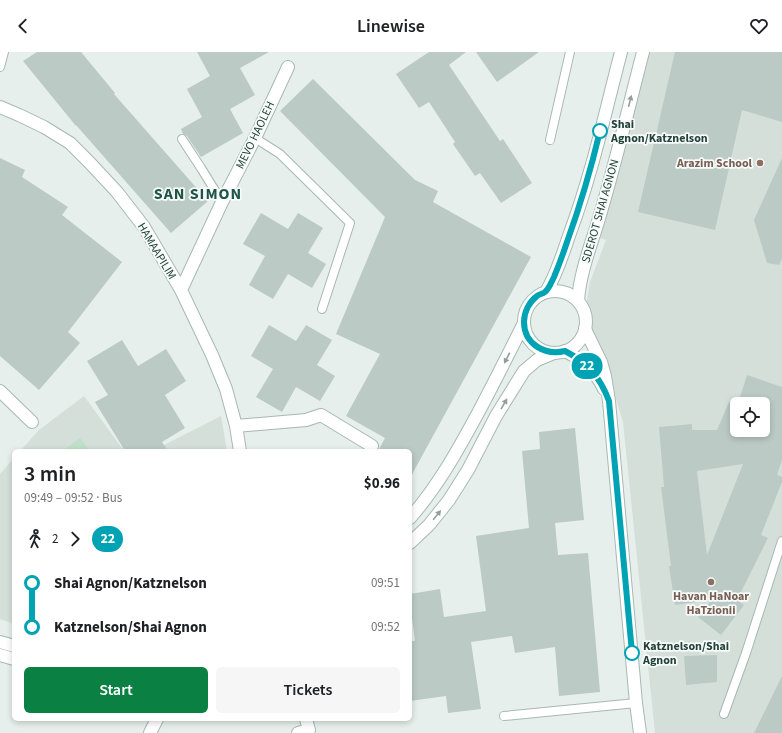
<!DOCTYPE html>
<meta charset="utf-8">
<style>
:root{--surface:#fff;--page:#f6f6f6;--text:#202124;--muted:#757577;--accent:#0b8043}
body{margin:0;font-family:"Source Sans 3",sans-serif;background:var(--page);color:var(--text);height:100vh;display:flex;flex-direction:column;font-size:15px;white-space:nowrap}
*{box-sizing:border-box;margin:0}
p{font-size:13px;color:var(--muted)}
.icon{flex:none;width:22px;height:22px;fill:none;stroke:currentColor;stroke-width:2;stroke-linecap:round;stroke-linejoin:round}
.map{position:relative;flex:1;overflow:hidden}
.side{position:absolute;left:12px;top:397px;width:400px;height:272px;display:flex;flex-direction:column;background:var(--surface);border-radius:6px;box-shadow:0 2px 6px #0003}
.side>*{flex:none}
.badge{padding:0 8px;border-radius:13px;font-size:14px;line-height:26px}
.controls{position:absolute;left:730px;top:345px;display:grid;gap:8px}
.controls a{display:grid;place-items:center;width:40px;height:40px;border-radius:6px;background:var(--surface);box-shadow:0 2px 6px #0003;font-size:20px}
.map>.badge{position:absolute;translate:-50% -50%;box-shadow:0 0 0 2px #fff}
.legs{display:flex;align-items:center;gap:6px;height:44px;padding:0 12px;font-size:13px}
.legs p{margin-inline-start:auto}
.head{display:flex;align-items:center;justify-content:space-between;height:68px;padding:0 12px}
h1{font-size:22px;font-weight:600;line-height:30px}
.action{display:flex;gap:8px;margin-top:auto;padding:8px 12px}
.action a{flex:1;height:46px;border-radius:6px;background:var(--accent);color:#fff;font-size:16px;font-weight:600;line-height:46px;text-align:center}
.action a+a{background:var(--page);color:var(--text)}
ul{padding:0 12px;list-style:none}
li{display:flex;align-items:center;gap:14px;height:44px;font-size:15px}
li i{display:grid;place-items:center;width:6px;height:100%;margin:0 5px;background:currentColor}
li i::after{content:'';width:10px;height:10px;margin:-5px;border:3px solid;border-radius:50%;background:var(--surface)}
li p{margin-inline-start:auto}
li:first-child i{background:linear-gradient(#0000 50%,currentColor 0)}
li:last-child i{background:linear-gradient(currentColor 50%,#0000 0)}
header{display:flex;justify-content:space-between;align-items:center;height:52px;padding:0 12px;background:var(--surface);font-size:18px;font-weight:600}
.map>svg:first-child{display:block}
</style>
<header><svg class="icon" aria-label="back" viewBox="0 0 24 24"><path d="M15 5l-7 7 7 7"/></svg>Linewise<svg class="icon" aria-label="heart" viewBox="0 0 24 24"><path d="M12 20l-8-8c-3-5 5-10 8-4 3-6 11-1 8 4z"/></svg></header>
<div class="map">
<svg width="782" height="681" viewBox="0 0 782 681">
<rect width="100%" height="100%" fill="#e6efeb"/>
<path fill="#d4dfda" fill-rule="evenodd" d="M643,0h139v681h-127l-32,-311 -14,-46 -18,-48 -5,-21 4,-25 16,-42 -13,-4zM737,352h26v26h-26z
M84,344l38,52 28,-15 14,12 57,-29 6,35h-207l19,-21z
M14,406v166l-14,-5v-145z"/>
<path fill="#bfe0c8" d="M80,386l10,13h-28z"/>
<path fill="#bbcac4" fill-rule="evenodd" d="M37,0h44l34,41 -1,1 94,107 -37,32 -95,-108v1l-53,-65z
M197,0h72l-29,16 15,27 -25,14 13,24 -42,24 -14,-21 -4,-2 -2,-5 21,-12 -15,-28 23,-13z
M429,0h37l-17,13 51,76 3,-2 29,44 -31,20 -21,-30 -5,3 -22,-32 2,-2 -26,-40 -10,6 -23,-34z
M476,0h63l-42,30z
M675,0h107v70l-40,-12 -27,120 -77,-18z
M313,27l102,101 23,11 -5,11 98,55 -121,221v-27h-32l7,-13 -39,-22 34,-62 -44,-20 49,-117 -105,-106z
M0,106l25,12 -3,7 46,30 -6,8 60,47 -54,70 12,11 -41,47 -39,-34z
M782,106v101l-3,6 -12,-2 -13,-43z
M261,161l27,16 10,-16 25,15 -15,25 18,11 -14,24 -24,-14 -15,25 -24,-14 16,-29 -22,-12z
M269,273l27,16 10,-16 26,15 -15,25 18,11 -15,25 -24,-14 -14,25 -26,-15 17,-28 -22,-13z
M122,288l16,26 28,-17 20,32 -21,14 20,33 -23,14 6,9h-43l-30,-49 13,-7 -21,-34z
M747,323l35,12v73l-5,15 5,2v5l-21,53 7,3 -31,62 7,5 -23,30 -23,-18 13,-17 -36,5 -6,-39h2l-10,-79h3l-5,-60 33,-3v6h25l12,-28 11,-5zM737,352h26v26h-26zM743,412l-36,91 -10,-84z
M575,376l9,92 -29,3 3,32 30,-2 12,139 -41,4 -4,-49 -40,6 -3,-17 -41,6 10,67 -33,4 -2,-17 -36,5v-60h5l-5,-38v-9l30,-5 4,28 42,-6 -10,-75 53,-8 -7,-77 18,-2 -1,-17z
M717,603v27l-31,3 -2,-29z
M782,624v57h-28z"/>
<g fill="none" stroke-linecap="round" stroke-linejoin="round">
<defs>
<path id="service" d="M0,15l4,-15
M255,86l25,16 70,69 -28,86
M182,87l19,29 21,34
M550,88l20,-88
M724,662l22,-61 36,-112
M504,664l132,-13"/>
<path id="minor" d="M0,55l19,8 25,12 26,16 20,20 27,29 27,35 37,63 31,65 14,34 10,37 4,25
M181,238l41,-88 33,-64 33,-71
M585,277l16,33 4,14 4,25 27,302 4,30
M565,299c16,8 31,21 39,38
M0,339l32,31
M236,374l70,-6 15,-5 51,31
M150,681l7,-14
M298,681l11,-3 -3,-11"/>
<path id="tertiary" d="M524 270a31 31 0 1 1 62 0a31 31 0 1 1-62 0Z
M546,240c11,-18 17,-39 24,-59 22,-59 35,-120 51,-181
M578,249c2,-30 14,-58 22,-86 16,-54 29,-109 43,-163
M410,466c28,-32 48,-68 68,-105 16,-30 31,-60 46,-90
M410,491l19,-18 20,-25 19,-30 28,-54 28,-45 13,-11 17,-7
M0,590l14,4
M0,603l14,4"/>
</defs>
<use href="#service" stroke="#a8b8b2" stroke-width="10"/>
<use href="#minor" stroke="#a8b8b2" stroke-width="14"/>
<use href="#tertiary" stroke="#a8b8b2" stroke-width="14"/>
<use href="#service" stroke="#fff" stroke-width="8"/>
<use href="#minor" stroke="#fff" stroke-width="12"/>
<use href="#tertiary" stroke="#fff" stroke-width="12"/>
</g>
<defs><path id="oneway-solid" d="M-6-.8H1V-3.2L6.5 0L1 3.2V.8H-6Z"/></defs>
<g fill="#92a09c">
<use href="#oneway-solid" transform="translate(630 49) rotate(-76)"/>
<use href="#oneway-solid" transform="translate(507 306) rotate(117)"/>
<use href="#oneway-solid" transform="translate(504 352) rotate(-60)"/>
<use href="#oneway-solid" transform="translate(437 463) rotate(-51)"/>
</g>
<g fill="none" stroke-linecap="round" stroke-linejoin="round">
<defs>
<path id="line-1" d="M600,79c-9,38 -20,75 -33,111 -4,12 -8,23 -13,35 -2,4 -5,12 -9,15 -2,2 -6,2 -8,4 -8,6 -13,16 -13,26 0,22 21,34 41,29 23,12 35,26 44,50l23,252"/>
</defs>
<use href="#line-1" stroke="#fff" stroke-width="9"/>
<use href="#line-1" stroke="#00a3b4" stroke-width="6"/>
</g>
<g fill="#fff" stroke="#00a3b4" stroke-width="2">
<circle cx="600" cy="79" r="7"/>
<circle cx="632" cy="601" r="7"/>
</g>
<g fill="#8d6e63" stroke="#f7fbf9" stroke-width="1.5">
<circle cx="760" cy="111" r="4"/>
<circle cx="711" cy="530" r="4"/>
</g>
<g text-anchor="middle" stroke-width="3.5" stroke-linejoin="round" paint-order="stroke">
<g font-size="12" font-weight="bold" fill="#24423a" stroke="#f7fbf9" text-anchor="start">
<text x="611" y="76">Shai<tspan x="611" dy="14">Agnon/Katznelson</tspan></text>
<text x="643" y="598">Katznelson/Shai<tspan x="643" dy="14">Agnon</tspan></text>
</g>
<g font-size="12" fill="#24423a" stroke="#f7fbf9">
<text transform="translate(255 83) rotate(-64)" y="4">MEVO HAOLEH</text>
<text transform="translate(600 159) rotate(-74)" y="4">SDEROT SHAI AGNON</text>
<text transform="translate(157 199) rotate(59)" y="4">HAMAAPILIM</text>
</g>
<g font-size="12" font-weight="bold" fill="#785e54" stroke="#f7fbf9" text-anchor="end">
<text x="752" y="115">Arazim School</text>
<text x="711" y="548" text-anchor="middle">Havan HaNoar<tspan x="711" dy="14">HaTzionii</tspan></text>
</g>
<g font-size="16" font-weight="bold" letter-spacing="1" fill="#1f5548" stroke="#f7fbf9">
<text x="198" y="147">SAN SIMON</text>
</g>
</g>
</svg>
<div class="controls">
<a><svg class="icon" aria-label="locate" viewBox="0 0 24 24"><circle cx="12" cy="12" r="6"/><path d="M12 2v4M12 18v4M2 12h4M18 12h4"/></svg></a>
</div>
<b class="badge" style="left:587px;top:314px;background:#00a3b4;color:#fff">22</b>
<section class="side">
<div class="head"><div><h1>3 min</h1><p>09:49 – 09:52 · Bus</p></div><b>$0.96</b></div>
<div class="legs"><svg class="icon" aria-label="walk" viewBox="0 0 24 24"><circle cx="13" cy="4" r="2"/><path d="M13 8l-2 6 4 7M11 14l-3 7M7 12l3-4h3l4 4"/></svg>2<svg class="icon" aria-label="forward" viewBox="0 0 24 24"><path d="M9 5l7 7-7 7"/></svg><b class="badge" style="background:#00a3b4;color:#fff">22</b></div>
<ul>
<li><i style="color:#00a3b4"></i><b>Shai Agnon/Katznelson</b><p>09:51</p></li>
<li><i style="color:#00a3b4"></i><b>Katznelson/Shai Agnon</b><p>09:52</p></li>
</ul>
<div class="action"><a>Start</a><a>Tickets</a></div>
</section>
</div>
